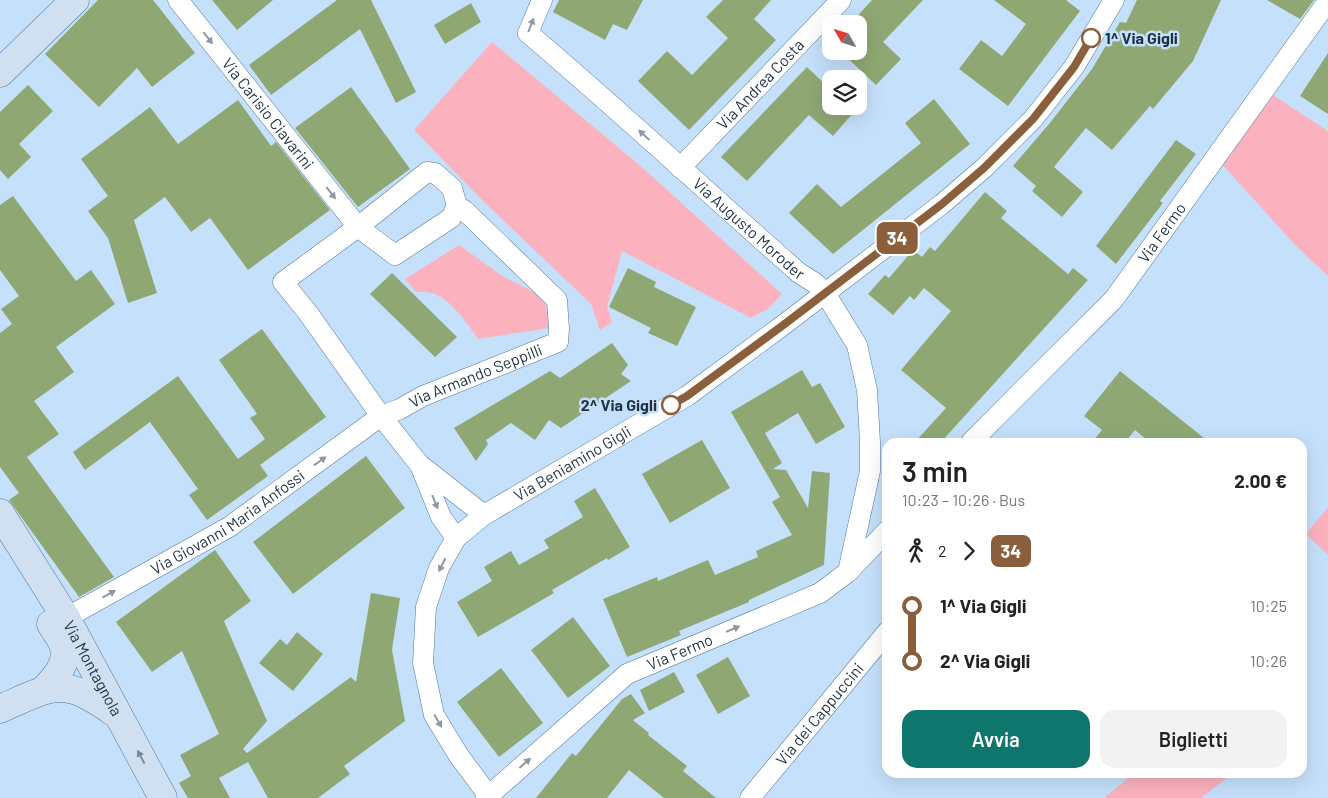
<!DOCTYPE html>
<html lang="it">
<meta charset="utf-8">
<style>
:root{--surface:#fff;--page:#f2f2f2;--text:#222;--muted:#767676;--accent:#0f766e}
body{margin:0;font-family:Barlow,sans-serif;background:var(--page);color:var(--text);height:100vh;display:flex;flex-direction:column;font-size:19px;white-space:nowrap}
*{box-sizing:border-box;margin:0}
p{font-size:16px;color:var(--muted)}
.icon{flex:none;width:28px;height:28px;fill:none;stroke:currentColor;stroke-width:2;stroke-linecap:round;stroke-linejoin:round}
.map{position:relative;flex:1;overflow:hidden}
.side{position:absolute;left:882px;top:438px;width:425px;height:340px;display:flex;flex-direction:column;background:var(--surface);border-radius:15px;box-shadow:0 5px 20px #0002}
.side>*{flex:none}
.badge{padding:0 10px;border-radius:8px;font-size:18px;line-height:32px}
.needle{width:32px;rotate:309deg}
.buttons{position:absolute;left:822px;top:15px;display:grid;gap:10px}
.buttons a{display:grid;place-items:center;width:45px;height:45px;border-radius:10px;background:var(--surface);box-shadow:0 5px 20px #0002;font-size:25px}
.map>.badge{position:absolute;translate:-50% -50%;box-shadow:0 0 0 2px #fff}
.legs{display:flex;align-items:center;gap:8px;height:55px;padding:0 20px;font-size:16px}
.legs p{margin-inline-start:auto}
.summary{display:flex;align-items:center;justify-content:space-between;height:85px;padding:0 20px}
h1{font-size:28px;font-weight:600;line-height:38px}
.cta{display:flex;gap:10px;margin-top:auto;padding:10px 20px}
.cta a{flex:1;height:58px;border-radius:15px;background:var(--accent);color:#fff;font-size:20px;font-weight:600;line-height:58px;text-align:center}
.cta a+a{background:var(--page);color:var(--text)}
ul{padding:0 20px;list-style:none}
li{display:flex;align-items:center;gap:18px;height:55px;font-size:19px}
li i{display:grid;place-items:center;width:8px;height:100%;margin:0 6px;background:currentColor}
li i::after{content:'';width:12px;height:12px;margin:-6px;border:4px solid;border-radius:50%;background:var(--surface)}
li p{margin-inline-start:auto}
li:first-child i{background:linear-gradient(#0000 50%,currentColor 0)}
li:last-child i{background:linear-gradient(currentColor 50%,#0000 0)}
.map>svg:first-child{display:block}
</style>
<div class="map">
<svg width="1328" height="798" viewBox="0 0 1328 798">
<rect width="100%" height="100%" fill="#c5e0fb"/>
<path fill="#fbb2be" d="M492,42l152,127 138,125 -13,14 -18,10 -129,-67 -15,56 5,15 -12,8 -9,-26 -108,-103 -69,-71z
M1273,95l55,36v145l-32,-30 -75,-83z
M459,245l42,30 44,23 4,30 -71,11c-10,-15 -28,-41 -46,-46 -4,-1 -11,-1 -16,-1l-11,-13z
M1328,507v48l-22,-21z
M1135,773v-1l98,1 -32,25h-95l-1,-1z"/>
<path fill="#8fa873" d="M98,0h55l42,53 -43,34 -15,-19 -38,39 -54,-53z
M212,0h61l-36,30z
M337,0h34l45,92 -20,11 -36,-74 -89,66 -22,-30z
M559,0h84l-16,30 -14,-6 -8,16 -52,-28z
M723,0h48l-17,19 22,21 -87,90 -51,-49 29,-30 25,24 36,-37 -22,-21z
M872,0h51l-40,42 18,17 -25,26 -36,-34h19v-27h-9z
M994,0h72l14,11 -72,95 -49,-37 22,-29 21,16 24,-32z
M1137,0h84l-28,61 -40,48 -3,-3 -38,44 -26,-22 -32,39 29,25 -21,25 -30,-26 4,-5 -23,-20 36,-42 43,-55 28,-47 6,1z
M1267,0h47l-14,19z
M471,3l10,19 -36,22 -11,-19z
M1328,53v61l-28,-18z
M807,67l24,23v16h28l-26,30 -24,-21 -62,66 -26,-24z
M28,85l25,26 -34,33 12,13 -23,22 -8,-9v-58z
M351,87l59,82 -52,38 -63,-79z
M934,99l36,45 -137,110 -44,-41 28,-29 24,23 80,-64 -16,-20z
M238,100l33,46 5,-4 54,68 -82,60 -38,-52 -19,14 -26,-35 -31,23 23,73 -29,10 -20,-65 -20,-27 20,-15 -27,-37 69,-52 28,37z
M1176,140l20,14 -36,47 3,2 -47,61 -20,-18z
M985,192l22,19 -6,7 67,56 5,-6 15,12 -147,162h-26l31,-34 -45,-38 50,-59 -27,-23 -10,12 -4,-4 -17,19 -25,-21 17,-19 4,3 24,-28 9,7 8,-10 5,4z
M13,196l63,85 15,-11 24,34 -59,43 18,25 -40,29 25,33 -32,23 87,120 -35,20 -70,-97 10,-7 -19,-26v-134l12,-9 -11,-15 18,-13 -19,-26v-65z
M628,268l28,14 -2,5 42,20 -19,39 -29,-13 3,-5 -42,-21z
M392,273l65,64 -22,20 -65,-63z
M262,329l64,88 -66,48 8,11 -61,44 -18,-25 9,-6 -48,-67 -65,48 -12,-18 105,-76 60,83 27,-20 -15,-21 7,-4 -38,-54z
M612,343l16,22 -7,9 10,7 -70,47 -12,-8 -14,20 -24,-17 -25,17 2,4 -12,17 -22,-33 96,-57 10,7z
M802,370l10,17 8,-4 25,44 -29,17 -18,-31 -33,20 17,30 -9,6 13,1 22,38 4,-37 18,2 -6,92 -75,35v2l-70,29 2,4 -54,22 -24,-58 54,-22 1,4 50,-21 7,15 43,-18 -2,-6 36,-16 -20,-33 8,-5 -49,-85z
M1120,371l89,71h-59l-15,-12 -10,12h-33l10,-12 -18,-14z
M702,440l28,48 -60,35 -28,-49z
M366,456l39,52 -112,86 -40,-52z
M595,488l35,59 -22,13 -1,-2 -55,32 2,3 -76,44 -21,-35 35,-21 -8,-14 27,-16 8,14 30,-17 -5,-8 39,-23 -9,-16z
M215,550l36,51 -27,20 43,100 -24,28 4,4 104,-76 5,5 15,-89 29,5 -8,52 13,71 -61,45 6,8 -32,24h-50l-20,-36 -29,16 11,20h-42l-9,-15 12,-7 -11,-21 39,-21 -37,-83 -30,21 -36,-50z
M573,617l37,49 -42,32 -37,-48z
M297,632l26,22 -30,37 -34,-28 21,-24 7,6z
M728,657l22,39 -32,18 -22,-39z
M501,668l42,55 -44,34 -42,-55z
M674,672l11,20 -36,19 -9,-21z
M631,694l14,19 -12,7 16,13 -1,2 39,31 -4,5 33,27h-52l-35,-28 -22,28h-71l36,-45 4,3 46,-57z"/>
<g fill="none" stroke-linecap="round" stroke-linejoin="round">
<defs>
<g id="street">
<path id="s1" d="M178,0l180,227 -75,55 25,31 73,103 38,48 65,51"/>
<path id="s2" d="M542,0l-14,33c92,78 180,160 271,240l16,10 10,10 32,52 10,45 3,52v29l-22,101"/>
<path id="s3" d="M680,168l161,-168"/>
<path d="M427,172l8,1 17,15 5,18 -6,12 -56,37 -37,-28z"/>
<path id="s4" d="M971,442l143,-143 214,-298"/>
<path d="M420,465l21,52 15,21"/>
<path id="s5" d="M66,618l163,-91 152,-111 19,-7 23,-13 135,-54 1,-13 -2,-29 -92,-89 -8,-5"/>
<path id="s6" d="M488,795l-29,-39 -25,-41 -11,-52 3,-56 13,-39 17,-30 28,-23 203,-119 95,-70 160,-122 42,-36 49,-49 41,-52 40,-67"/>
<path id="s7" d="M486,798l141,-124 193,-81 28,-21 40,-42"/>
<path id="s8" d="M750,798l138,-167"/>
</g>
<g id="secondary">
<path d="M0,73l75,-73"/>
<path id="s9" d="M0,513l66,105 97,180"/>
<path d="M44,690c10,-11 24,-25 20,-42 -1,-7 -9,-17 -13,-24"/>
<path d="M0,709c54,-24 63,-33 115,4"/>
</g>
</defs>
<use href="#street" stroke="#4e77a0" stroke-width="21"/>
<use href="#secondary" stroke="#4e77a0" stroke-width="29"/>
<use href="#street" stroke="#fff" stroke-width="20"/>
<use href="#secondary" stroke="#d0e0f1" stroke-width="28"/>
</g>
<defs><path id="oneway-solid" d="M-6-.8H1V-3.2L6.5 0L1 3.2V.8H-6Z" transform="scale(1.25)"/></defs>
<g fill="#8f98a0">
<use href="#oneway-solid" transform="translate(531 25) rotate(-69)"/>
<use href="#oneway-solid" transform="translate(208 38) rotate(52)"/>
<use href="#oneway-solid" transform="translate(644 135) rotate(-137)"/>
<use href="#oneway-solid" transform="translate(331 193) rotate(52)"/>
<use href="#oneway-solid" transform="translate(320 461) rotate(-36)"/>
<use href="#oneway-solid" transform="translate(435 502) rotate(68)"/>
<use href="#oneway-solid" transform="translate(442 565) rotate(116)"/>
<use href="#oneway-solid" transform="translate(109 594) rotate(-29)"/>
<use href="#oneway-solid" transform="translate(733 629) rotate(-23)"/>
<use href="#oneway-solid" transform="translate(438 721) rotate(60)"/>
<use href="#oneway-solid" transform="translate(525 763) rotate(-41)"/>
</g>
<use fill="#78889a" href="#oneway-solid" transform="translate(141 757) rotate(-118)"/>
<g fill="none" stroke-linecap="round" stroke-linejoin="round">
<defs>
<path id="line-1" d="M671,405l16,-9 95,-70 160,-122 42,-36 49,-49 41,-52 17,-29"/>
</defs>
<use href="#line-1" stroke="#fff" stroke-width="11"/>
<use href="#line-1" stroke="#8b5e3c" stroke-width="8"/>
</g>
<g fill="#fff" stroke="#8b5e3c" stroke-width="2.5">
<circle cx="1091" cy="38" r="9"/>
<circle cx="671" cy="405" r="9"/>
</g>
<g text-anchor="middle" stroke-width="5" stroke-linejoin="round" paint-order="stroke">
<g font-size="16" font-weight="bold" fill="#1f3142" stroke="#c5e0fb" text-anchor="start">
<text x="1105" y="44">1^ Via Gigli</text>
<text x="657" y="411" text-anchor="end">2^ Via Gigli</text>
</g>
<g font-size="16" fill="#1f3142" stroke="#c5e0fb">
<text dy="6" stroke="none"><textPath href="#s3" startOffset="116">Via Andrea Costa</textPath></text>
<text dy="6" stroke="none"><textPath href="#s1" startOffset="145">Via Carisio Ciavarini</textPath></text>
<text dy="6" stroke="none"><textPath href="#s2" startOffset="331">Via Augusto Moroder</textPath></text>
<text dy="6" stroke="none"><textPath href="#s4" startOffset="284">Via Fermo</textPath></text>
<text dy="6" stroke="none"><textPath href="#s5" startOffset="478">Via Armando Seppilli</textPath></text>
<text dy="6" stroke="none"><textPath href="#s6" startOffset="420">Via Beniamino Gigli</textPath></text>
<text dy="6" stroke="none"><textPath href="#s5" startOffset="188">Via Giovanni Maria Anfossi</textPath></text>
<text dy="6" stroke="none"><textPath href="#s7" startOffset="245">Via Fermo</textPath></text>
<text dy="6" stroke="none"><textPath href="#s9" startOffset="181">Via Montagnola</textPath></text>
<text dy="6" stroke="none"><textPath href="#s8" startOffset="109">Via dei Cappuccini</textPath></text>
</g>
</g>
</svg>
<div class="buttons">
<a><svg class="needle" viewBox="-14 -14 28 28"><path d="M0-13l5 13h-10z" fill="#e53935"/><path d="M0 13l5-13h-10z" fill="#767676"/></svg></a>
<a><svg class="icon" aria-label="layers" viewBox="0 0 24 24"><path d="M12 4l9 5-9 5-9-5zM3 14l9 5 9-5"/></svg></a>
</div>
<b class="badge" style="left:897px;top:238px;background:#8b5e3c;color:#fff">34</b>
<section class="side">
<div class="summary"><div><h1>3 min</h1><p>10:23 – 10:26 · Bus</p></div><b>2.00 €</b></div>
<div class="legs"><svg class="icon" aria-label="walk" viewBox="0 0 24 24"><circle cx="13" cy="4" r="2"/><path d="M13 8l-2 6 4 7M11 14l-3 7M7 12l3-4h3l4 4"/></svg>2<svg class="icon" aria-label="forward" viewBox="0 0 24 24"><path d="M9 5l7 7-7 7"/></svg><b class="badge" style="background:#8b5e3c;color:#fff">34</b></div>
<ul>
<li><i style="color:#8b5e3c"></i><b>1^ Via Gigli</b><p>10:25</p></li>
<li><i style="color:#8b5e3c"></i><b>2^ Via Gigli</b><p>10:26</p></li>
</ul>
<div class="cta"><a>Avvia</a><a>Biglietti</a></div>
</section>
</div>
